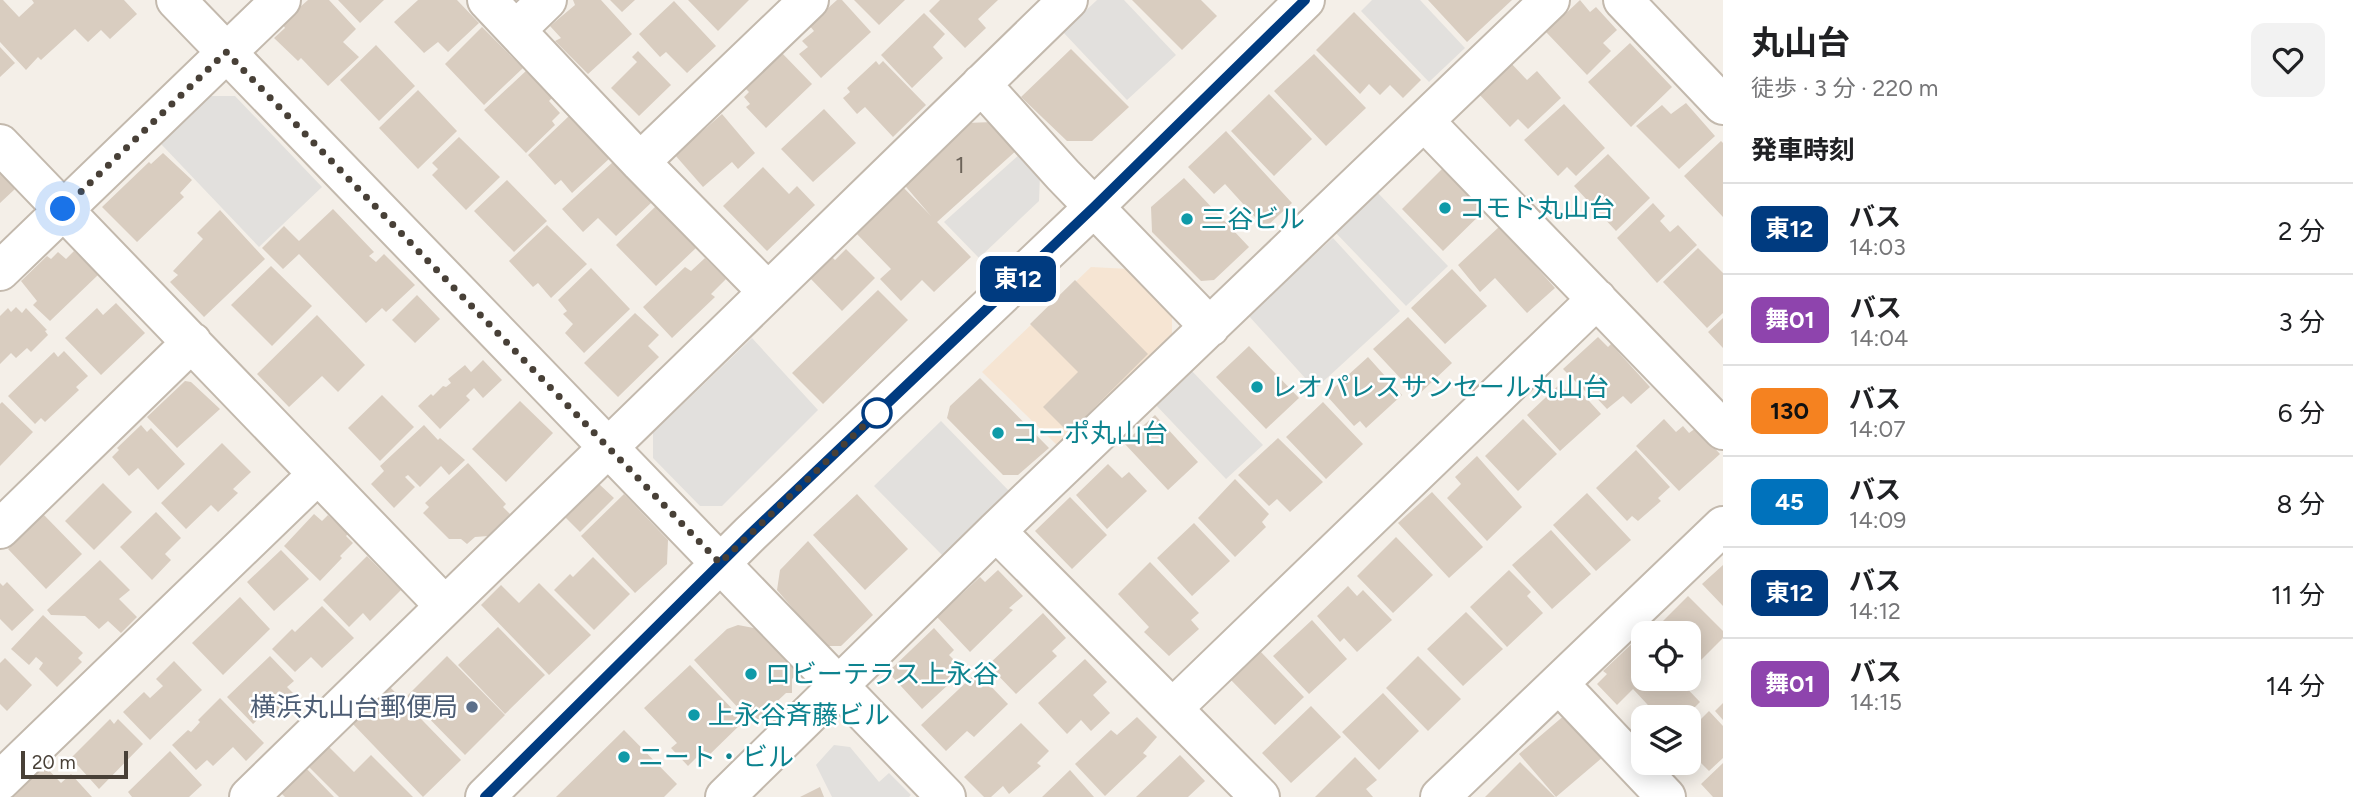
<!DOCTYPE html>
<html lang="ja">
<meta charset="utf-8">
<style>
:root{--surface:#fff;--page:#f2f2f2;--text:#202124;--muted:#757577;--line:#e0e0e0}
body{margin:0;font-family:Figtree,"Noto Sans JP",sans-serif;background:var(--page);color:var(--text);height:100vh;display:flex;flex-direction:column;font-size:26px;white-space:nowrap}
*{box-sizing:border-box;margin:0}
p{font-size:23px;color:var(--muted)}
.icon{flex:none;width:38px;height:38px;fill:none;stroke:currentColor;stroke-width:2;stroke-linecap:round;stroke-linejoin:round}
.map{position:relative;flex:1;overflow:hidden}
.details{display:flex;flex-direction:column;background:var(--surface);width:630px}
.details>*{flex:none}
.badge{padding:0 14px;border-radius:10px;font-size:24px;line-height:46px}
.tools{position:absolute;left:1631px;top:621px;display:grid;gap:14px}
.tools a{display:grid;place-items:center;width:70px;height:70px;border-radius:14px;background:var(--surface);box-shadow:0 4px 18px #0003;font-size:35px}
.scale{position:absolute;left:21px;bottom:18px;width:107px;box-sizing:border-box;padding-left:7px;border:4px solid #484037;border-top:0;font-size:19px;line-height:24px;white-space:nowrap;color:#484037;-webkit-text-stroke:5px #fff;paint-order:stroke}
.you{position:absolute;width:35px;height:35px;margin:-18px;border:5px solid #fff;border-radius:50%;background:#1a73e8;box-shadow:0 0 0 10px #1a73e833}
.map>.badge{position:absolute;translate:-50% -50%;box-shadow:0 0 0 4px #fff}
h2{padding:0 28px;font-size:26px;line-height:63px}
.round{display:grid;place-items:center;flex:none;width:74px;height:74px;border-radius:14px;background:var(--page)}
.overview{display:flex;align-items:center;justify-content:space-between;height:119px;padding:0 28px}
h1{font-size:33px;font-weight:700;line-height:52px}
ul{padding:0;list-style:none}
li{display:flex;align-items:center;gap:21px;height:91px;padding:0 28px;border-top:2px solid var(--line)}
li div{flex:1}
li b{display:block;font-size:26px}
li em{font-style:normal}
li .badge{min-width:77px;font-weight:700;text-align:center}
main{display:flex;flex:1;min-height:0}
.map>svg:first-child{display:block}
</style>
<main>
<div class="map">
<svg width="1723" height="797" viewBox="0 0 1723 797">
<rect width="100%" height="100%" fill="#f4efe8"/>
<path fill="#f6e5d3" d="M1091,267l39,2 42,45v27l-112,107 -78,-76z"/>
<path fill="#e2e0dd" d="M1097,0h27l52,55 -49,45 -64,-68z
M1372,0h48l45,48 -36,34 -68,-71z
M210,96h25l87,91 -63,60 -98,-103z
M1020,154l20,21 -1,26 -60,57 -35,-36z
M1377,192l71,74 -42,40 -71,-74z
M1333,238l67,73 -85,78 -67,-74z
M752,338l66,72 -96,96h-22l-47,-48v-25z
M1190,369l73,76 -37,34 -72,-76z
M941,421l70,72 -67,64 -70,-71z
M834,745l16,2 29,35 10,-9 22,22 -2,2h-77l-16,-32z"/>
<path fill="#d9cdc0" d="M0,0h3l16,17 15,-14 -2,-3h92l13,14 -27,25 -9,-9 -13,12 -13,-13 -34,31 -3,-3 -12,13 -26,-28z
M308,0h21l27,29 -13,13 16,15 -31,29 -27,-28 -3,3 -24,-23 11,-10 -3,-5z
M338,0h46l-24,23z
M418,0h39l22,23 -31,29 -10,-10 -14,11 -30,-31z
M573,0h28l31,34 -44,40 -33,-33 6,-3 -11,-12 25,-21z
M610,0h25l-13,12z
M688,0h61l-31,31z
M837,0h5l29,32 -50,46 -22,-24 9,-7 -6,-6 12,-10 -5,-6z
M854,0h51l-26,25z
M940,0h58l-20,19 8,9 -21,20 -36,-37z
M1132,0h69l16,16 -35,34z
M1428,0h84l-45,42z
M1580,0l10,12 6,-5 21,23 -14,13 8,8 -24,24 -41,-43z
M674,1l42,45 -29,27 -21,-21 -6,5 -21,-23z
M1354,12l67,68 -18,18 -13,-13 -10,10 -11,-11 -9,10 -44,-44z
M924,13l21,21 -12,13 10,11 -31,30 -31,-33z
M482,27l41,41 -39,37 -39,-41z
M1630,43l42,44 -41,40 -43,-45z
M376,45l39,41 -36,35 -39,-41z
M0,47l15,16 -15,14z
M1071,49l58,58 -37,34h-25l-46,-44z
M638,51l33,34 -32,31 -28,-28 26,-26 -5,-5z
M780,51l32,33 -46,44 -20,-21 4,-3 -6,-7 5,-5 -5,-5z
M1314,54l52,54 -40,38 -52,-55z
M876,61l3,4 4,-4 43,44 -33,32 -28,-30 -8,7 -14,-16 7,-6 -3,-4z
M1510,62l17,18 10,-9 24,27 -33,31 -10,-10 -8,8 -33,-35z
M527,70l26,27 -4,4 11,12 -8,8 3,4 -29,28 -42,-43z
M418,90l39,41 -39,38 -39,-41z
M1269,94l43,45 -38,37 -43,-45z
M1686,103l29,33 -36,33 -43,-43 26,-21 9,9z
M1564,104l41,44 -29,28 -9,-9 -9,9 -34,-36z
M824,109l32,34 -43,39 -32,-33z
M722,114l33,39 -17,16 -6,-7 -29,25 -28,-32z
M569,116l41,42 -38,35 -11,-13 -6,5 -27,-30z
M993,122l25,27 -81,73 34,35 -37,35 -12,-12 -21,21 -21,-22 11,-10 -37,-38 48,-45 29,30 -30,-35 65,-58z
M1226,131l66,72 -27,25 -40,-44 -11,10 -26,-27z
M459,137l41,40 -34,33 -34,-35 6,-6 -6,-6z
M1721,141l2,2v74l-39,-41z
M163,153l29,27 -12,13 4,4 -47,45 -35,-35 47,-45 2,2z
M1608,154l42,44 -34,33 -42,-45z
M613,162l39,40 -36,34 -18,-18 -15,14 -21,-23z
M1447,164l42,42 -46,45 -41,-42z
M763,167l26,27 8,-8 18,19 -48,46 -44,-45z
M0,173l15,16 -15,14z
M1184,178l65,69 -35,33 -13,1 -49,-49 -1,-25z
M507,180l40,41 -33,31 -40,-41z
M1653,203l12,13 -5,5 10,11 8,-7 19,20 -40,38 -40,-45z
M656,206l41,41 -41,39 -40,-41z
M333,209l41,43 -5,4 7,6 8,-8 31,31 -29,27 -4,-4 -16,15 -67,-69 -16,15 -21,-21 22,-22 15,15z
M220,210l45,49 -61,58 -34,-35 8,-7 -5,-4 30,-32 -6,-6z
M547,225l40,39 -36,34 -13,-15 -5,4 -24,-26z
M1500,226l55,62 -28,25 -32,-35 -15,14 -22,-27z
M1698,248l25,25v40l-16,15 -44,-46z
M846,249l29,29 -33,33 -34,-35 22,-21 5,5z
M74,251l24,24 -48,46 -17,-16 4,-4 -16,-20 26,-25 4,3 7,-7 8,7z
M705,258l21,21 -15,15 4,3 -43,41 -29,-31 42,-40 6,4z
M271,266l41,40 -40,40 -41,-41z
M591,268l39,41 -46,44 -19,-20 8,-9 -10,-10 4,-3 -9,-11z
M1452,269l35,37 -42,38 -34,-36z
M1075,280l73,74 -79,79 -26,-26 35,-35 -48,-48z
M878,290l30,30 -85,84 -31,-31z
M417,295l23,24 -25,24 -23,-23z
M116,303l29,30 -44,42 -36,-37 32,-30 6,7z
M16,307l6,6 4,-5 21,22 -2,1 3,4 -17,17 -4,-4 -11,10 -5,-5 -11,11v-48l8,-8 3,4z
M635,313l24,22 -11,11 11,11 -41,40 -34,-34z
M317,315l48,50 -27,27 -16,-16 -33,31 -32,-33z
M1408,317l44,46 -35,33 -44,-47z
M1723,318v30l-15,-16z
M1598,337l10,10 3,-3 39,43 -19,17 -8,-8 -16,13 -17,-18 -3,2 -24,-24z
M1249,346l50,52 -33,31 -50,-52z
M64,351l24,25 -12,11 3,3 -34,32 -4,-4 -6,6 -27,-28 46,-44 4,5z
M1368,357l34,38 -36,33 -6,-7 -6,5 -28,-31z
M483,360l19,20 -19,18 -9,-10 -8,8 4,4 -30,29 -22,-23 13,-12 2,2 10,-10 3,1 5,-4 -3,-4 17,-14 6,7z
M980,378l69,70 -31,27h-15l-56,-57 3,-12z
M185,381l6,1 29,27 -43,39 -30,-31z
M1560,384l12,13 7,-7 22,24 -41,37 -33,-36z
M382,395l32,32 -34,34 -32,-33z
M520,401l33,32 -47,49 -34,-33z
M2,402l31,30 -33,34v-62z
M1323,402l40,42 -37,35 -40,-42z
M1155,415l43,47 -30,28 -44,-47z
M1523,419l34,35 -39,37 -33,-35z
M1664,419l12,13 7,-6 6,7 7,-5 24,26 -41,37 -43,-45z
M141,425l6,7 4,-4 34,36 -27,26 -20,-22 -9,8 -17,-19 7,-7 -2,-2z
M424,425l14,15 2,-2 25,22 -16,15 -8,-9 -21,21 -12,-12 -3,2 10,10 -21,21 -23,-24 13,-13 -4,-5z
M1278,438l45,44 -33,30 -13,-13 -8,7 -31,-31z
M222,443l29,29 -18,17 5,4 -20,19 -7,-7 -25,24 -25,-26z
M1636,450l34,37 -12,11 3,3 -23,20 -6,-5 -5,5 -31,-33z
M1477,456l45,51 -35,34 -40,-43 14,-14 -6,-7z
M468,463l38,41 -3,3 7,7 -22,22 -13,1 -8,7 -6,-5h-12l-26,-26 6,-6 -4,-4z
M1108,464l14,14 7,-6 18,19 -40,38 -31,-34z
M1235,479l34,35 -7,8 4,5 -31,30 -37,-39z
M103,483l29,29 -38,38 -29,-29z
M599,484l15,14 -34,34 -15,-15z
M1432,492l51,55 -34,31 -51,-55z
M1587,493l44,47 -35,31 -43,-46z
M624,494l44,46 -1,24 -32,29 -54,-57z
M857,494l51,55 -43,41 -52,-55z
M1070,497l37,38 -35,34 -37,-38z
M156,512l25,26 -16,16 6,6 -19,20 -32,-33z
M43,514l39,40 -36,35 -38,-40z
M314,514l8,7 6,-6 20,19 -2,2 7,7 -13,13 2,2 -22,23 -36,-35z
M1194,523l36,38 -38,35 -35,-38z
M1551,530l40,44 -39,35 -40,-44z
M1396,537l37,38 -40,38 -36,-37z
M808,541l65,74 -32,31h-16l-48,-56 3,-20z
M281,550l28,29 -35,32 -27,-29z
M367,556l34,34 -31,31 -7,-8 -14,14 -26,-27z
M593,557l37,37 -36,36 -40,-40 16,-16 3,3z
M100,560l30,30 -11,9 18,18 -16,16 -13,-12 -9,8 -14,-13 -34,-1 -4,-5z
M1150,562l49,51 -8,7 8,9 -30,27 -25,-24 5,-5 -31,-33z
M1723,565v41l-21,-22z
M998,570l25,26 -14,12 4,2 -43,42 -33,-35 43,-40 5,5z
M1509,570l22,22 -4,4 16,17 -36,34 -37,-40z
M7,582l27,28 -22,21 -12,-12v-36l3,3z
M539,583l52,52 -42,40 -68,-70 20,-20 18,18z
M1348,586l9,10 6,-6 29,30 -35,32 -13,-14 -4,4 -23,-26z
M1688,596l35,35v7l-34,34v-38h-39z
M240,597l30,32 -47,46 -31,-32z
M322,606l32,32 -32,30 -11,-11 -16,15 -23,-23 20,-20 3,3z
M1466,612l37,37 -40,37 -36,-37z
M1043,613l23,25 -14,13 5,5 -41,38 -28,-29z
M43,615l40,38 -5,5 4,4 -25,25 -18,-18 4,-6 -7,-6 -7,8 -18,-16z
M1312,620l35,39 -38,35 -36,-38z
M738,625l21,4 38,41 -3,4 2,1 -4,4v14h-6l-33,31 -59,-64 33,-31z
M498,627l47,48 -40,39 -47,-49z
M934,628l20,22 -5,5 15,15 -42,39 -34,-37z
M1638,638l5,5v36h35l22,23 -16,16h-24l-27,-29 -16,16 -20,-21 10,-10 -4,-3z
M1260,651l44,46 -29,28 -45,-46z
M270,656l24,25 -7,6 12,12 -20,19 -9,-10 -17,16 -26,-27z
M447,656l58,59 -40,40 -58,-59z
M1418,656l43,43 -33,32 -42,-43z
M5,658l27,27 -25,26 -7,-7v-41z
M1085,659l22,23 -14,13 17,18 -19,18 -10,-11 -14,14 -29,-31z
M174,661l28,29 -52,50 -27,-28 21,-20 6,6 13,-12 -7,-7z
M690,665l54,56 -40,39 -5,-5 -11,11 -17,-18 6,-5 -33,-35z
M977,672l31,32 -34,33 -7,-6 -21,20 -25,-26z
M388,685l73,75 -38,37 -72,-75z
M1383,693l36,38 -40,39 -37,-38z
M220,698l44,45 -18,18 -13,-14 -20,19 -6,-6 -11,10 -24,-25 16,-15 3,2 9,-10 -2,-2z
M1723,703v17l-8,-9z
M1311,706l30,31 -50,46 -29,-30z
M1709,711l14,15v32l-14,13 -20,-20v-20z
M1566,714l37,43 -47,40 -37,-43z
M1137,717l20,20 -14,16 4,3 -42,40 -30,-32 36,-34 6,5z
M110,719l4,5 4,-5 25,25 -44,45 -28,-31z
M1021,723l28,28 -12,12 4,3 -32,28 -6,-8 -12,11h-7l-20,-20z
M624,730l53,54 -13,13h-108z
M328,746l26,26 17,-17 42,42h-74l-31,-31z
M170,751l32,34 -13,12h-57l-4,-5z
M1180,755l25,26 -17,16h-52z
M1355,757l22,23 -11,9 7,8h-58z
M1520,762l35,35h-70z
M1723,763v34h-10l-12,-13z
M44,765l17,18 10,-9 21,23h-82z
M305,767l29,30h-49l-6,-6z
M1070,770l24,27h-52z
M820,787l4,10h-24z"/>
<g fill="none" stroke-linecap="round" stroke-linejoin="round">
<defs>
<path id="minor" d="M176,0l770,797
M487,0l153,162 128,130
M1623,0l100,105
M516,30l31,-30
M981,84l82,91 147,152
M1425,122l298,308
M0,144l445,462
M640,162l169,-162
M0,271l281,-271
M0,529l192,-187
M996,531l264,266
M1559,684l107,113
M1173,708l424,-409
M0,781l318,-307
M249,797l819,-797
M485,797l265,-263 344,-327 211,-207
M725,797l271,-266 554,-531
M1440,797l283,-271"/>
</defs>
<use href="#minor" stroke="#c3b9ad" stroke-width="42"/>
<use href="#minor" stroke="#fff" stroke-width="38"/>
</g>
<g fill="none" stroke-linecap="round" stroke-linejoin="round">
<defs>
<path id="line" d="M485,797l265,-263 344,-327 211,-207"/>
</defs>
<use href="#line" stroke="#fff" stroke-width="16"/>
<use href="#line" stroke="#003b80" stroke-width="10"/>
<path stroke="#484037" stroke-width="7" stroke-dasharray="0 12.6" d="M63,209l163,-157 494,511 157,-150"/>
</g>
<g fill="#0f9aa8" stroke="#fff" stroke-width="2.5">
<circle cx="1445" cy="208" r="7"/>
<circle cx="1187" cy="219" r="7"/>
<circle cx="1257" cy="387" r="7"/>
<circle cx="998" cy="433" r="7"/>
<circle cx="751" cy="674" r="7"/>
<circle cx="694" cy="715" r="7"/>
<circle cx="624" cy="757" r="7"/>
</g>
<circle fill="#fff" stroke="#003b80" stroke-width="3.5" cx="877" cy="413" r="14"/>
<circle fill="#5c6f8a" stroke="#fff" stroke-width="2.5" cx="472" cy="707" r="7"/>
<g text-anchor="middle" stroke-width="5" stroke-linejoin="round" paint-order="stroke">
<g font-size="23" fill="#6c6359">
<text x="960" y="173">1</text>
</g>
<g font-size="26" fill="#0d838f" stroke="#fff" text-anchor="start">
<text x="1459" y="217">コモド丸山台</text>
<text x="1201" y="228">三谷ビル</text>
<text x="1271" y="396">レオパレスサンセール丸山台</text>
<text x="1012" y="442">コーポ丸山台</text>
<text x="765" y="683">ロビーテラス上永谷</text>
<text x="708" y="724">上永谷斉藤ビル</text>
<text x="638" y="766">ニート・ビル</text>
</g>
<g font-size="26" fill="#4e5e75" stroke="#fff" text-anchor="end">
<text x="458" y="716">横浜丸山台郵便局</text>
</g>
</g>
</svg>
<div class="tools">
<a><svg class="icon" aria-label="locate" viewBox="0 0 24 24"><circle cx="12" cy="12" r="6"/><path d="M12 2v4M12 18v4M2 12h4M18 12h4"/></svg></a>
<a><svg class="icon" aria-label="layers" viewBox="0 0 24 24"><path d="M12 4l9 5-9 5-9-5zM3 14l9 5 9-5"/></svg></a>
</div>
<div class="scale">20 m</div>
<div class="you" style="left:63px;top:209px"></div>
<b class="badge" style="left:1018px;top:279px;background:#003b80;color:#fff">東12</b>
</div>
<section class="details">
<div class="overview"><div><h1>丸山台</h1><p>徒歩 · 3 分 · 220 m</p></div><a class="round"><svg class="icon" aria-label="heart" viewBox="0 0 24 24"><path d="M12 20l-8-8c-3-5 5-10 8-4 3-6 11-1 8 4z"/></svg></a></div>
<h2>発車時刻</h2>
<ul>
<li><span class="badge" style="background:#003b80;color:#fff">東12</span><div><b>バス</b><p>14:03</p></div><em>2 分</em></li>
<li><span class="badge" style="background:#8e44ad;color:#fff">舞01</span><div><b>バス</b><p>14:04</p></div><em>3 分</em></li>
<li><span class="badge" style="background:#f58220;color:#111">130</span><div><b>バス</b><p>14:07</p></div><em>6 分</em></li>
<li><span class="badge" style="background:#0072bc;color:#fff">45</span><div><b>バス</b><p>14:09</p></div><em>8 分</em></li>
<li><span class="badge" style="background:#003b80;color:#fff">東12</span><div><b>バス</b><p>14:12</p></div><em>11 分</em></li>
<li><span class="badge" style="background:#8e44ad;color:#fff">舞01</span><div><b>バス</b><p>14:15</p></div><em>14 分</em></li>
</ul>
</section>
</main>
